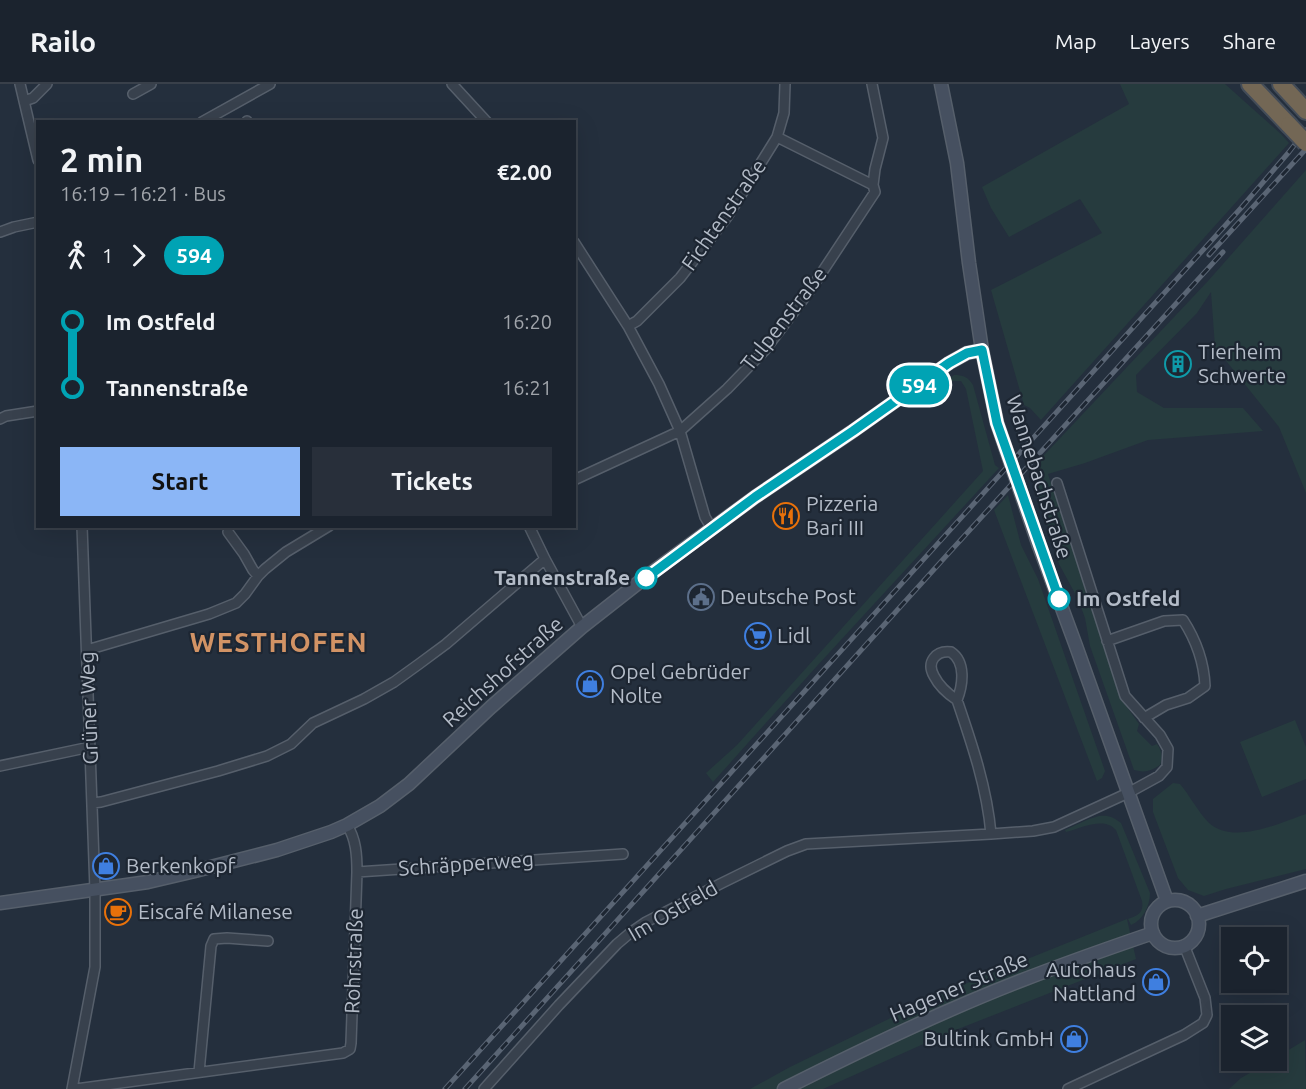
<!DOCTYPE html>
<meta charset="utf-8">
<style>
:root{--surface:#1b232e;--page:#282f3a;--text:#f1f3f6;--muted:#a0a4aa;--line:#39404a;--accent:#8bb6f6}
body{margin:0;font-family:Ubuntu,sans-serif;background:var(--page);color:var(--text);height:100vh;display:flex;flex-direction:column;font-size:22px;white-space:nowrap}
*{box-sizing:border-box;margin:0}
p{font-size:20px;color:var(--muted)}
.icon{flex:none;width:33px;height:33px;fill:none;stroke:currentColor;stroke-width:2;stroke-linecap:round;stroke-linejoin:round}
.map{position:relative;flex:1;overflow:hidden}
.details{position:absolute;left:36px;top:36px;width:540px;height:408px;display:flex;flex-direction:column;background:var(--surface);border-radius:0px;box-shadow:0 6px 24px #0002,0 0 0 2px var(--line)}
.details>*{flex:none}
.badge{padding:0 12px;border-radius:20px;font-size:21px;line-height:39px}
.controls{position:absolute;left:1221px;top:843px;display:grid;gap:12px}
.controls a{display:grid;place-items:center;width:66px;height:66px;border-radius:0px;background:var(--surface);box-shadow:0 6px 24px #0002,0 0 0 2px var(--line);font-size:30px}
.map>.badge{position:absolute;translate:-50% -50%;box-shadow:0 0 0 3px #fff}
.legs{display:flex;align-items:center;gap:9px;height:66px;padding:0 24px;font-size:20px}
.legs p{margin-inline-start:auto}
.headline{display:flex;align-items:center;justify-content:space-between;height:102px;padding:0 24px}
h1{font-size:33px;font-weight:700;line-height:45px}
.action{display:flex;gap:12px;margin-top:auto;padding:12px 24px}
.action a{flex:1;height:69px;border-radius:0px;background:var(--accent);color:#111;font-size:24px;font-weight:700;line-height:69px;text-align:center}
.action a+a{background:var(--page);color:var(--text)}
ul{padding:0 24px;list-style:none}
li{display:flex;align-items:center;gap:21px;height:66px;font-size:22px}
li i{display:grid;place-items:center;width:9px;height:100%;margin:0 8px;background:currentColor}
li i::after{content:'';width:15px;height:15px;margin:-8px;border:4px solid;border-radius:50%;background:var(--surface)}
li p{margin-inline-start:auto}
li:first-child i{background:linear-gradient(#0000 50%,currentColor 0)}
li:last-child i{background:linear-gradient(currentColor 50%,#0000 0)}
header{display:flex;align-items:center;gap:36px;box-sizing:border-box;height:84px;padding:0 30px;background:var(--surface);border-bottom:2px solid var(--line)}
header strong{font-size:28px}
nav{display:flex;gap:33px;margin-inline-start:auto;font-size:21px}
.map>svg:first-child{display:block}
</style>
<header>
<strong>Railo</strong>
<nav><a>Map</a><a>Layers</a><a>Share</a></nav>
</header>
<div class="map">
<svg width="1306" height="1005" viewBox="0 0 1306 1005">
<rect width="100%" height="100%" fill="#242f3d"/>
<path fill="#263b3e" d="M1120,0h105l56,50 8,9 -248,277 -11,-12 -6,-3 -33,-115 111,-57 -22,-34 -71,38 -18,-29 -9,-21 147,-83z
M1306,86v323l-27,-66 -64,-80 -4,-55 -14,21 -61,62 1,17 27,16h79l20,23 -115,9 -63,23 -37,11 74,226 17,24 -2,7 15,15 5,-2c5,7 6,13 3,21 -9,6 -15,8 -26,5l-44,-124 -5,-28 -7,-19 -19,-35 -28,-95 177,-188z
M954,291c9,0 14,2 19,10l22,80 4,3 -182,198 -104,116 -7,-9 31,-28 246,-274 -17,-82 -5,-8h-14z
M1008,411l13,50 17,34 67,192 -3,7 -5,3 -103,-271z
M1295,636l11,27v32l-44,18 -22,-55z
M1173,699l7,1c10,12 17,26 28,38 25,24 71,1 98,-8v55l-80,20 -22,7 -16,-6 -10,-12 -25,-66v-13z
M1099,732c10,-1 14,1 22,7l29,70c0,13 -7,27 -19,32l-3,-6c10,-4 16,-6 14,-18l-26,-71c-12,-14 -35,-2 -50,2l-1,-2 24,-11z
M1127,835l9,40 -188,74 -125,56h-73l40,-22 150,-73z
M1305,956l1,49h-77l12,-11 30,-17 5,-1 1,-3z"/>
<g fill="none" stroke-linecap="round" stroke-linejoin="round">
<defs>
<path id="street" d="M20,0l18,76
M452,0l35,38
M872,0l11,54 -8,31 -2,16
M133,10l18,-10
M24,17l9,-3 14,-14
M247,37v1
M202,38l68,-38
M0,148l14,-5 24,-5
M574,158l54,84 31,58 21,47 25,86 7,12
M628,242l9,-5 43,-43 47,-61 14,-22 36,-58 7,-24 1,-29
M0,335l6,-3 32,-5
M574,396l106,-49 47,-42 38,-39 46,-61 64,-97 -2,-7 -96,-48
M529,442l16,33 37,68
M228,448l16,22 9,16 5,6
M1107,557l57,-20 19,-1c13,20 21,43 22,66l-17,12 -22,7 -22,13
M87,566l122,-36 27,-11 9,-9 13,-18 7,-7 21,-17 43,-26
M0,682l90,-19
M92,719l9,-1 117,-31 49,-15 24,-12 22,-21 51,-24 30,-17 25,-18 27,-20 99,-85
M347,741c9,14 10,30 10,47l266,-18
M991,750l42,-3 21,-4 74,-34 31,-17 8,-9 1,-18 -8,-14 -35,-39 -68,-213
M199,988l12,-126 3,-7 13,-1 41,3
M72,1005l23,-122v-77l-13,-364
M76,1005l267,-36 7,-4 1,-6 6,-171
M484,1005l75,-84 58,-61 13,-11 16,-11 76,-39 65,-32 19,-7 185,-10c-4,-46 -19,-90 -34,-134 -9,-6 -18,-14 -23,-24 -8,-14 2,-26 17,-24 15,10 12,33 6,48
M1068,1005l116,-54 19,-12 4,-8 -2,-17 -21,-53"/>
<path id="secondary" d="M941,0l16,79 12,100 13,87 15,73 42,123 37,100 91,255
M1151 840a24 24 0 1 1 48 0a24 24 0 1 1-48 0Z
M0,819l148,-21 47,-11 82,-21 54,-18 16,-7 33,-19 29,-22 82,-77 91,-80 65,-51 108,-79 98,-66 96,-68 18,-10 15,-3
M1197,832l109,-35
M784,1005c77,-39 156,-77 236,-108 44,-17 89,-33 133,-48"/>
<path id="highway" d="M1250,0l39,41
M1281,0l25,27"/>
</defs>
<use href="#street" stroke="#565f6b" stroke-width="12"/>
<use href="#secondary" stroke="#565f6b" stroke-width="15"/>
<use href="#highway" stroke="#434c58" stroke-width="20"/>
<use href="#street" stroke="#38414d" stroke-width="9"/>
<use href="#secondary" stroke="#465060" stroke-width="12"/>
<use href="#highway" stroke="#736755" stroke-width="16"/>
<defs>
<path id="rail" d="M1209,171l97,-106
M445,1005l796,-881 48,-56 17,-22
M465,1005l482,-534 276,-303"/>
</defs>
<use href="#rail" stroke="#5a6574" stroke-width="5"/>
<use href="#rail" stroke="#1d2632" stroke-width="3" stroke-dasharray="9" stroke-linecap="butt"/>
<defs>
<path id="highway-bridge" d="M1289,41l17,18"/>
</defs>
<use href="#highway-bridge" stroke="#434c58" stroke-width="20" stroke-linecap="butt"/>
<use href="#highway-bridge" stroke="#736755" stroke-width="16"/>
</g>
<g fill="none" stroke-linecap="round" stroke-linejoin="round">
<defs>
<path id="line-1" d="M646,494l109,-81 98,-66 96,-68 18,-10 15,-3 15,73 62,176"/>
</defs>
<use href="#line-1" stroke="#fff" stroke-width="14"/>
<use href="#line-1" stroke="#00a3b4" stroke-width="9"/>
</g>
<defs>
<symbol id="building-ring" viewBox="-11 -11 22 22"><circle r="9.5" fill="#1d2632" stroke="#0f9aa8" stroke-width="1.5"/><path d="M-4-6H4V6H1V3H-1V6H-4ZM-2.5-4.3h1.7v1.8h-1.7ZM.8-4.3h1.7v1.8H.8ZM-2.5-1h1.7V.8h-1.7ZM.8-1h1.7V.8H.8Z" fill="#0f9aa8"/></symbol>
<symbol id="restaurant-ring" viewBox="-11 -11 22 22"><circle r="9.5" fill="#1d2632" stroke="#e8710a" stroke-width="1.5"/><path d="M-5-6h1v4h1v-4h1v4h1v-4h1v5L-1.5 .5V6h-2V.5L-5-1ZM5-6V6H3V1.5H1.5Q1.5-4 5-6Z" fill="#e8710a"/></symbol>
<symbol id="civic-ring" viewBox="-11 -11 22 22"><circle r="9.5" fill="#1d2632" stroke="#5c6f8a" stroke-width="1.5"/><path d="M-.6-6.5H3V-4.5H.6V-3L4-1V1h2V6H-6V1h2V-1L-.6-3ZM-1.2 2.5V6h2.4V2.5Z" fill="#5c6f8a"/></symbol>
<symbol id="supermarket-ring" viewBox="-11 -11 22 22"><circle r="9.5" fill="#1d2632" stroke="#3f7fe0" stroke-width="1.5"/><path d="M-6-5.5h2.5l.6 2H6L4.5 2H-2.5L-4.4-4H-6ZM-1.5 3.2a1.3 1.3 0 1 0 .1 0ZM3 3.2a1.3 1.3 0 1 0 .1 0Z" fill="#3f7fe0"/></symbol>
<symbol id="shop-ring" viewBox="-11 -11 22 22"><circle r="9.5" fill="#1d2632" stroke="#3f7fe0" stroke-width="1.5"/><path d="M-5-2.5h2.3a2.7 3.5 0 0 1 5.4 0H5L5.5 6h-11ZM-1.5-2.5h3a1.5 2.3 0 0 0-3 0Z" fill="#3f7fe0"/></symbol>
<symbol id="cafe-ring" viewBox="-11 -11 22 22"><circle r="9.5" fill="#1d2632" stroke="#e8710a" stroke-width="1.5"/><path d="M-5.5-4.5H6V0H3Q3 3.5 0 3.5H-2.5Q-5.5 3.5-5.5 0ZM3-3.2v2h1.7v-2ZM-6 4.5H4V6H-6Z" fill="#e8710a"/></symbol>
</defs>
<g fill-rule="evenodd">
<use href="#building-ring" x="1163" y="265" width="30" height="30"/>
<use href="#restaurant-ring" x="771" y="417" width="30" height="30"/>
<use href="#civic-ring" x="686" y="498" width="30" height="30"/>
<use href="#supermarket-ring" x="743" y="537" width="30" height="30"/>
<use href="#shop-ring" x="575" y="585" width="30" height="30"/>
<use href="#shop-ring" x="91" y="767" width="30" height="30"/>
<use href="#cafe-ring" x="103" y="813" width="30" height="30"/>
<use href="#shop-ring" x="1141" y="883" width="30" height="30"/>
<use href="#shop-ring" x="1059" y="940" width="30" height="30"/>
</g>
<g fill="#fff" stroke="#00a3b4" stroke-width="3">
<circle cx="646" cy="494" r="10"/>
<circle cx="1059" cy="515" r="10"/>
</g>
<g text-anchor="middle" stroke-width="4.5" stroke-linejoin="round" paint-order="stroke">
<g font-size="21" fill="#b4bcc8" stroke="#1d2632">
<text transform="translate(724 131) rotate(-55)" y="7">Fichtenstraße</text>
<text transform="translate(784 235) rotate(-52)" y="7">Tulpenstraße</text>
<text transform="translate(1039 393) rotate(72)" y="7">Wannebachstraße</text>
<text transform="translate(503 588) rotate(-42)" y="7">Reichshofstraße</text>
<text transform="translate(89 624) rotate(-92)" y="7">Grüner Weg</text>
<text transform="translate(466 780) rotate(-4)" y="7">Schräpperweg</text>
<text transform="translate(673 827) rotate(-30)" y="7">Im Ostfeld</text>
<text transform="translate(354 877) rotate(-88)" y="7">Rohrstraße</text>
<text transform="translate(959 903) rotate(-23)" y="7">Hagener Straße</text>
</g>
<g font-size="21" fill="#b4bcc8" stroke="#1d2632" text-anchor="start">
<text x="1198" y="275">Tierheim<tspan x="1198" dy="24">Schwerte</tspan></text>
<text x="806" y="427">Pizzeria<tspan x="806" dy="24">Bari III</tspan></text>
<text x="720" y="520">Deutsche Post</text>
<text x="777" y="559">Lidl</text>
<text x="610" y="595">Opel Gebrüder<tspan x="610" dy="24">Nolte</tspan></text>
<text x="126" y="789">Berkenkopf</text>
<text x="138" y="835">Eiscafé Milanese</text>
<text x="1136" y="893" text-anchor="end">Autohaus<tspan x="1136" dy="24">Nattland</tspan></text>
<text x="1054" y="962" text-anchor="end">Bultink GmbH</text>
</g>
<g font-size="21" font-weight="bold" fill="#b4bcc8" stroke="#1d2632" text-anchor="end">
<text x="630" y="501">Tannenstraße</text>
<text x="1076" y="522" text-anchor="start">Im Ostfeld</text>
</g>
<g font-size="27" font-weight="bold" letter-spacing="1.5" fill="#d29365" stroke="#1d2632">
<text x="279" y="568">WESTHOFEN</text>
</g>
</g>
</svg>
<div class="controls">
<a><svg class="icon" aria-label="locate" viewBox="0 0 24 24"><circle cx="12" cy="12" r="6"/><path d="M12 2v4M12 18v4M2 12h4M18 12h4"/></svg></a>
<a><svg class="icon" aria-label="layers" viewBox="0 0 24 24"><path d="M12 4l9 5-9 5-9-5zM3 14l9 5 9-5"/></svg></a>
</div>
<b class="badge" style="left:919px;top:301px;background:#00a3b4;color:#fff">594</b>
<section class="details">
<div class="headline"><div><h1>2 min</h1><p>16:19 – 16:21 · Bus</p></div><b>€2.00</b></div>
<div class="legs"><svg class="icon" aria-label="walk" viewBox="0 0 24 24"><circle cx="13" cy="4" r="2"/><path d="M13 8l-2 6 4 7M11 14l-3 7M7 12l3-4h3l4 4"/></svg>1<svg class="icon" aria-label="forward" viewBox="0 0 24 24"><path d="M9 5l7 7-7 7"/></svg><b class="badge" style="background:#00a3b4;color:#fff">594</b></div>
<ul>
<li><i style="color:#00a3b4"></i><b>Im Ostfeld</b><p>16:20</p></li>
<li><i style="color:#00a3b4"></i><b>Tannenstraße</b><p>16:21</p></li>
</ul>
<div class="action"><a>Start</a><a>Tickets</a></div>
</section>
</div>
